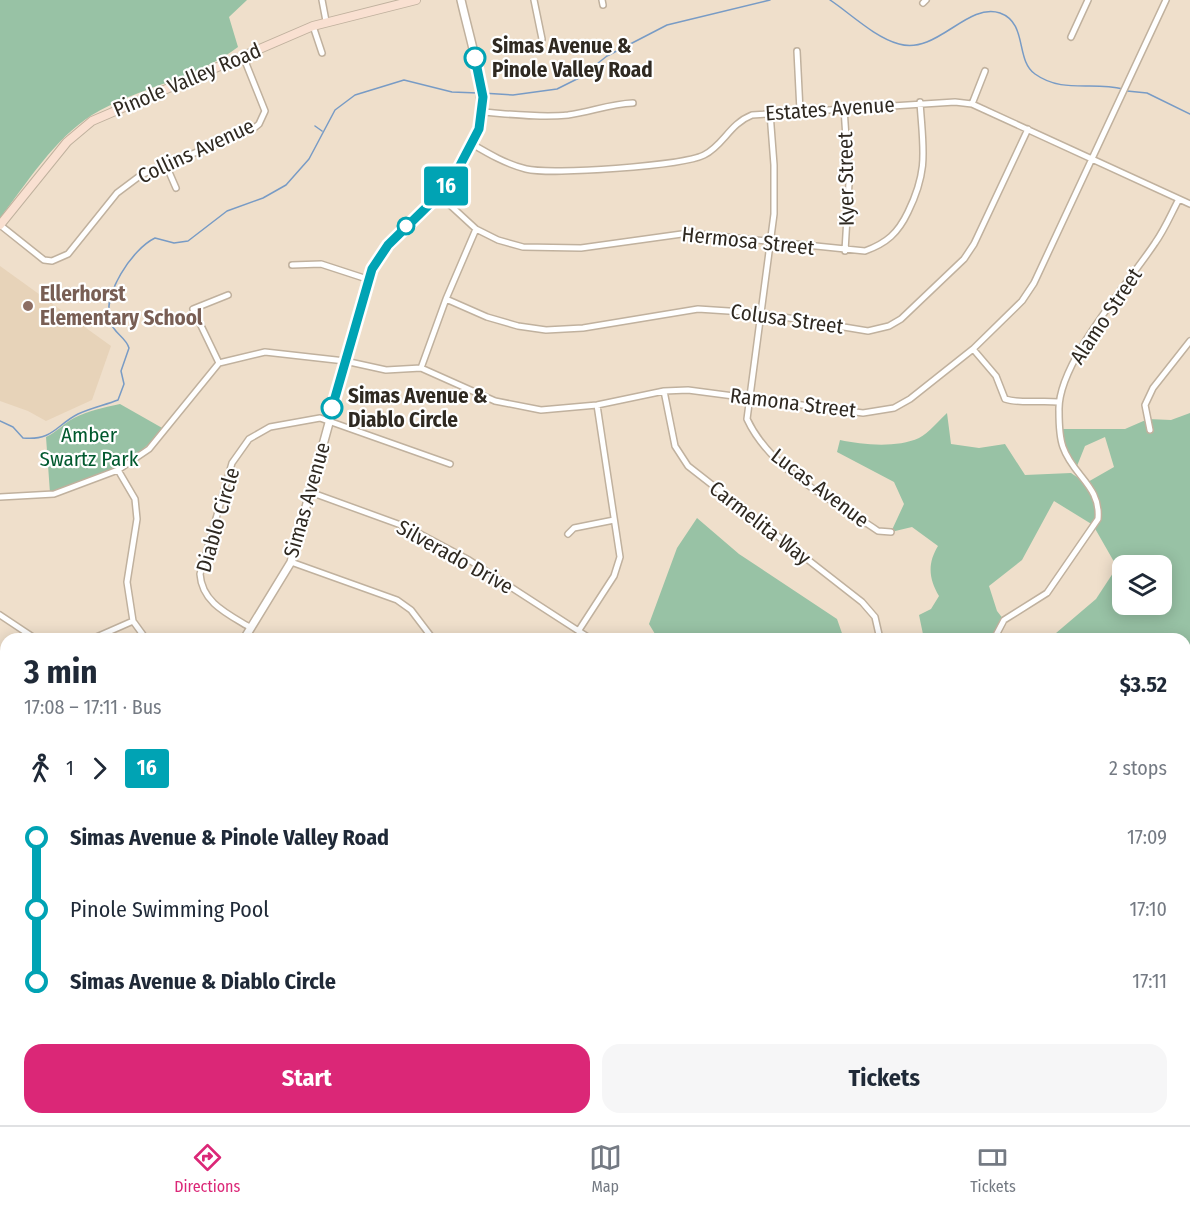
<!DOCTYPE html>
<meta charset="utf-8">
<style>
:root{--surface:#fff;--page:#f6f6f7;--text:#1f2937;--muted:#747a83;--line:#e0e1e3;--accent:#db2777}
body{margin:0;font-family:"Fira Sans Condensed",sans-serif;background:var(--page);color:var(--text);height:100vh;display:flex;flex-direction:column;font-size:22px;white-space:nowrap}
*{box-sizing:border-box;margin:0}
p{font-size:20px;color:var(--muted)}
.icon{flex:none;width:33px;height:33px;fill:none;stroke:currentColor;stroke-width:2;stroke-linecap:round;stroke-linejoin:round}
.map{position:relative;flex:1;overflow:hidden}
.drawer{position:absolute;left:0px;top:633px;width:1191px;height:492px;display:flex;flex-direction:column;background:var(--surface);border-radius:18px 18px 0 0;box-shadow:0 3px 15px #0003}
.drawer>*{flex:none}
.badge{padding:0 12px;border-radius:4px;font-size:21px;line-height:39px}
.buttons{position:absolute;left:1112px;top:555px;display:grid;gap:12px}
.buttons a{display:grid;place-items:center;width:60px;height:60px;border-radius:12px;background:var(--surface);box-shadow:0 3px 15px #0003;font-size:30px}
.map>.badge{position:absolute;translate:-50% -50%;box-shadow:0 0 0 3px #fff}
.legs{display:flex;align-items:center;gap:9px;height:66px;padding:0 24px;font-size:20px}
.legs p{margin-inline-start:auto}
.headline{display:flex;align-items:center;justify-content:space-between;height:102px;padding:0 24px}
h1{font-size:33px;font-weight:700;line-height:45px}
.primary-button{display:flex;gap:12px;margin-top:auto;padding:12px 24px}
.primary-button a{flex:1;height:69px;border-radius:18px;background:var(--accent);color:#fff;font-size:24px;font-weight:700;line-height:69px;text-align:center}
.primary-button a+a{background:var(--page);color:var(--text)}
ul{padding:0 24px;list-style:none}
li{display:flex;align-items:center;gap:21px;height:72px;font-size:22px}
li i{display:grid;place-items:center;width:9px;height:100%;margin:0 8px;background:currentColor}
li i::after{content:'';width:15px;height:15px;margin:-8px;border:4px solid;border-radius:50%;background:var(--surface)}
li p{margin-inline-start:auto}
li:first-child i{background:linear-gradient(#0000 50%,currentColor 0)}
li:last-child i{background:linear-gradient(currentColor 50%,#0000 0)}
.dock{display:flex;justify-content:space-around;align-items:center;height:84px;border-top:2px solid var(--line);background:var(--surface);font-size:16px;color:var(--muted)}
.dock a{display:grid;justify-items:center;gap:3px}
.dock .active{color:var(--accent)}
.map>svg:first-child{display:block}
</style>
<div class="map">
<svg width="1190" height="1125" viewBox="0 0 1190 1125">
<rect width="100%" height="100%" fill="#efdfcb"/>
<path fill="#e7d3b9" d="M0,266l111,80 -19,54 -46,21 -18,-10 -28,-10z"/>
<path fill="#98c2a5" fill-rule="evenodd" d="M0,0h247l-18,17 9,30c-44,33 -100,40 -146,68 -38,24 -65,68 -92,103z
M120,404l44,25c-31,33 -68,57 -114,64l-4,-56c11,-5 17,-13 28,-19 14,-7 31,-11 46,-14z
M947,413l4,31 28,4 26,-4 20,31 46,-2 15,10 28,-16 -9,-30 -20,9 -8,20 -14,-18 -4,-19h66l23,-10 23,1 19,-7v279l-5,5v-58h-136l47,-40 21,-32 -24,-42 -39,-24 -32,59 -33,26 8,25 7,9 -10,19h-70l-5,-24 12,-6 8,-13c-10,-17 -12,-32 -1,-50l-26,-19 -21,5 13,-28 -10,-22 -57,-30 3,-12c23,5 57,8 79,-2 10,-5 20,-18 28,-25zM1122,566h39v38h-39z
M697,518l42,36 98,65 7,20h-186l-9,-15 28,-76z
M1185,760l5,7v200l-5,7z
M1185,1012l5,2v38l-5,15z
M200,1119h58l-2,6h-74z
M334,1119h106l-2,6h-92z
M557,1119h587l-6,6h-582z"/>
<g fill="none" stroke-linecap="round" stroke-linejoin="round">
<path stroke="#789bc5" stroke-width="1.5" d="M830,0c21,14 44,37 69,44 38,11 68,-42 101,-31 28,10 15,47 35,61 28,20 57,7 88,15
M1127,91l20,2 43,21
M482,93l31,2 44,-6 22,-11 28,-22 60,-31 103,-25
M315,126l7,5
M0,421l13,6 10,11c30,3 33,-13 55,-24 13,-6 27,-9 40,-14l6,-16 -3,-13 8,-23c-3,-11 -16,-15 -19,-27 -8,-26 22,-72 45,-83l19,5 14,-2 39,-30 36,-13 23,-13 23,-26 26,-49 20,-15 49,-15 48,12 26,1"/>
<defs>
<path id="minor" d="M322,0l4,21
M534,0l8,39
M602,0l1,5
M923,3l3,-3
M313,26l9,27
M1071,37l17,-37
M797,51l3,60
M972,104l13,-33
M844,108l5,75 -4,68
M482,112c28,2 58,6 86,3 23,-3 41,-11 65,-12
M770,113l4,52v49l-27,205c24,52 86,81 131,112l13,1
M472,144c17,10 34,20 54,25 25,6 156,-3 178,-14 20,-10 25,-31 48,-40l203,-13 17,2 218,100
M166,165l10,23
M439,195l37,34 22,11 25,7 58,1 108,-15 176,18c22,-8 33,-18 43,-39 21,-43 15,-63 12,-110
M0,225l44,35 8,1 16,-7 49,-61 24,-18 112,-46 6,-5 6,-13 -22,-55
M292,265l29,-1 46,15
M446,299l41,18 31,9 28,4 37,-2 115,-19 61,4 109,18 21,-5 12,-7 63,-60 10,-15 54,-115
M973,349l23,27 9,23c16,5 36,1 53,3
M219,363l-26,-54 35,-14
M421,368l25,-69 30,-70
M664,391l11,55 13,20 174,136 13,15 5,22
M1150,430l-5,-25 8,-17 37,-47
M118,470l17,29 2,20 -10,63 6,39 13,18
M310,492l99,36 60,32 122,79
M0,497l54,-3 64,-24 31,-21 70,-86 46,-11 80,9 41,9 35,-2 74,33 46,9 56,-5 67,-14 24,-1 175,23 31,-5 16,-9 63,-50 49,-48 12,-18 132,-283
M568,534l6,-6 40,-8
M291,562l106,38 14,10 22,29
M0,615l36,24
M251,628c-23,-14 -49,-25 -51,-54l32,-111 17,-24 21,-12 50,-9 130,46
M579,630l35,-54 6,-19 -23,-152
M92,639l41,-18
M994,639l10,-19 43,-27 51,-74c3,-33 -25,-43 -35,-72 -4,-11 -4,-24 -4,-36 -2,-48 69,-127 96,-168 10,-14 16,-29 24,-44
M1185,679l5,3
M0,731l6,-8
M0,1044l6,4
M98,1119l5,6
M110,1119l5,6
M181,1119l1,5
M401,1119l7,6
M15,1125l6,-6
M480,1125l2,-6"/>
<path id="tertiary" d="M244,639l47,-77 80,-293c21,-30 46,-48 69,-75 62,-72 40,-112 21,-194
M0,1043l6,-7"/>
<path id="secondary" d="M0,225l67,-83 25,-21 221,-95 103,-26"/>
</defs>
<use href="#minor" stroke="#c0b19e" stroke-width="8"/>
<use href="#tertiary" stroke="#c0b19e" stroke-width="10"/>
<use href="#secondary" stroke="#c0b19e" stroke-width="10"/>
<use href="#minor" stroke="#fff" stroke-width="5"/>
<use href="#tertiary" stroke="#fff" stroke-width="7"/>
<use href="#secondary" stroke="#f9e0d1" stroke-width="8"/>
</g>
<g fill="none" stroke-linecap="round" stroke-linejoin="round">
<defs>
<path id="line-1" d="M332,408l40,-139 16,-24 51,-50 17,-22 23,-44 4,-32 -8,-39"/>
</defs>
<use href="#line-1" stroke="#fff" stroke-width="14"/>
<use href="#line-1" stroke="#00a3b4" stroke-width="9"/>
</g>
<g fill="#fff" stroke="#00a3b4" stroke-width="3">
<circle cx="475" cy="58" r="10"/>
<circle cx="406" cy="226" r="8"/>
<circle cx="332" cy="408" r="10"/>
</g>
<circle fill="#8d6e63" stroke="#fff" stroke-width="2" cx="28" cy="306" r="6"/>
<g text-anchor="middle" stroke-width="4.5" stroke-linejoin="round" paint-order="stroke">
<g font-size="21" font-weight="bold" fill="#2f2921" stroke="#fff" text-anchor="start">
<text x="492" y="53">Simas Avenue &amp;<tspan x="492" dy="24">Pinole Valley Road</tspan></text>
<text x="348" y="403">Simas Avenue &amp;<tspan x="348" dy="24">Diablo Circle</tspan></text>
</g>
<g font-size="21" fill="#2f2921" stroke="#fff">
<text transform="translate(187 80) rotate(-23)" y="7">Pinole Valley Road</text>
<text transform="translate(830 109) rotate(-4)" y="7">Estates Avenue</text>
<text transform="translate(196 151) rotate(-25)" y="7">Collins Avenue</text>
<text transform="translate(846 179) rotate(-91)" y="7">Kyer Street</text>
<text transform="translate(748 241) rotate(6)" y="7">Hermosa Street</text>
<text transform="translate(1106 316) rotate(-56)" y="7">Alamo Street</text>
<text transform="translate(787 319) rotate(8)" y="7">Colusa Street</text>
<text transform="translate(793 403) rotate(7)" y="7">Ramona Street</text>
<text transform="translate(820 488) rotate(37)" y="7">Lucas Avenue</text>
<text transform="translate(307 500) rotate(-74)" y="7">Simas Avenue</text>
<text transform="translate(218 520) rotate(-74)" y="7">Diablo Circle</text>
<text transform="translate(760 523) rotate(38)" y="7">Carmelita Way</text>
<text transform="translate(455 557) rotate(29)" y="7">Silverado Drive</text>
</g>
<g font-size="21" font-weight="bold" fill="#785e54" stroke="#fff" text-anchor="start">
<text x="40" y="301">Ellerhorst<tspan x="40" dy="24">Elementary School</tspan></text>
</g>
<g font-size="21" fill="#00592e" stroke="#fff">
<text x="89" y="442">Amber<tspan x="89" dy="24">Swartz Park</tspan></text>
</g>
</g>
</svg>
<div class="buttons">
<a><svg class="icon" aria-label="layers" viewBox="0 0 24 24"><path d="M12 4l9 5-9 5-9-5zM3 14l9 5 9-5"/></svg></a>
</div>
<b class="badge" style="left:446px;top:186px;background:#00a3b4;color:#fff">16</b>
<section class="drawer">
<div class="headline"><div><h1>3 min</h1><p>17:08 – 17:11 · Bus</p></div><b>$3.52</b></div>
<div class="legs"><svg class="icon" aria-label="walk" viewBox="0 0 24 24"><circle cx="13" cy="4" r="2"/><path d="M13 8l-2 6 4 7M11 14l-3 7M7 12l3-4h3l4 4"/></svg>1<svg class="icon" aria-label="forward" viewBox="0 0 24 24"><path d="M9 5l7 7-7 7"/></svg><b class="badge" style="background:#00a3b4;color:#fff">16</b><p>2 stops</p></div>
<ul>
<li><i style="color:#00a3b4"></i><b>Simas Avenue &amp; Pinole Valley Road</b><p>17:09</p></li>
<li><i style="color:#00a3b4"></i><span>Pinole Swimming Pool</span><p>17:10</p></li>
<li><i style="color:#00a3b4"></i><b>Simas Avenue &amp; Diablo Circle</b><p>17:11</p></li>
</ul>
<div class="primary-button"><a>Start</a><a>Tickets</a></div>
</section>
</div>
<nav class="dock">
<a class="active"><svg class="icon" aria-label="directions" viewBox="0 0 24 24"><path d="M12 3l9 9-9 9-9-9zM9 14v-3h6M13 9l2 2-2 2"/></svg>Directions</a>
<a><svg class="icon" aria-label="map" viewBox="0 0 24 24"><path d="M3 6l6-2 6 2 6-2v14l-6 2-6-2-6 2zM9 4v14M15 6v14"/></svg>Map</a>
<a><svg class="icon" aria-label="tickets" viewBox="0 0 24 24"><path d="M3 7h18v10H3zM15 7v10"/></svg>Tickets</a>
</nav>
